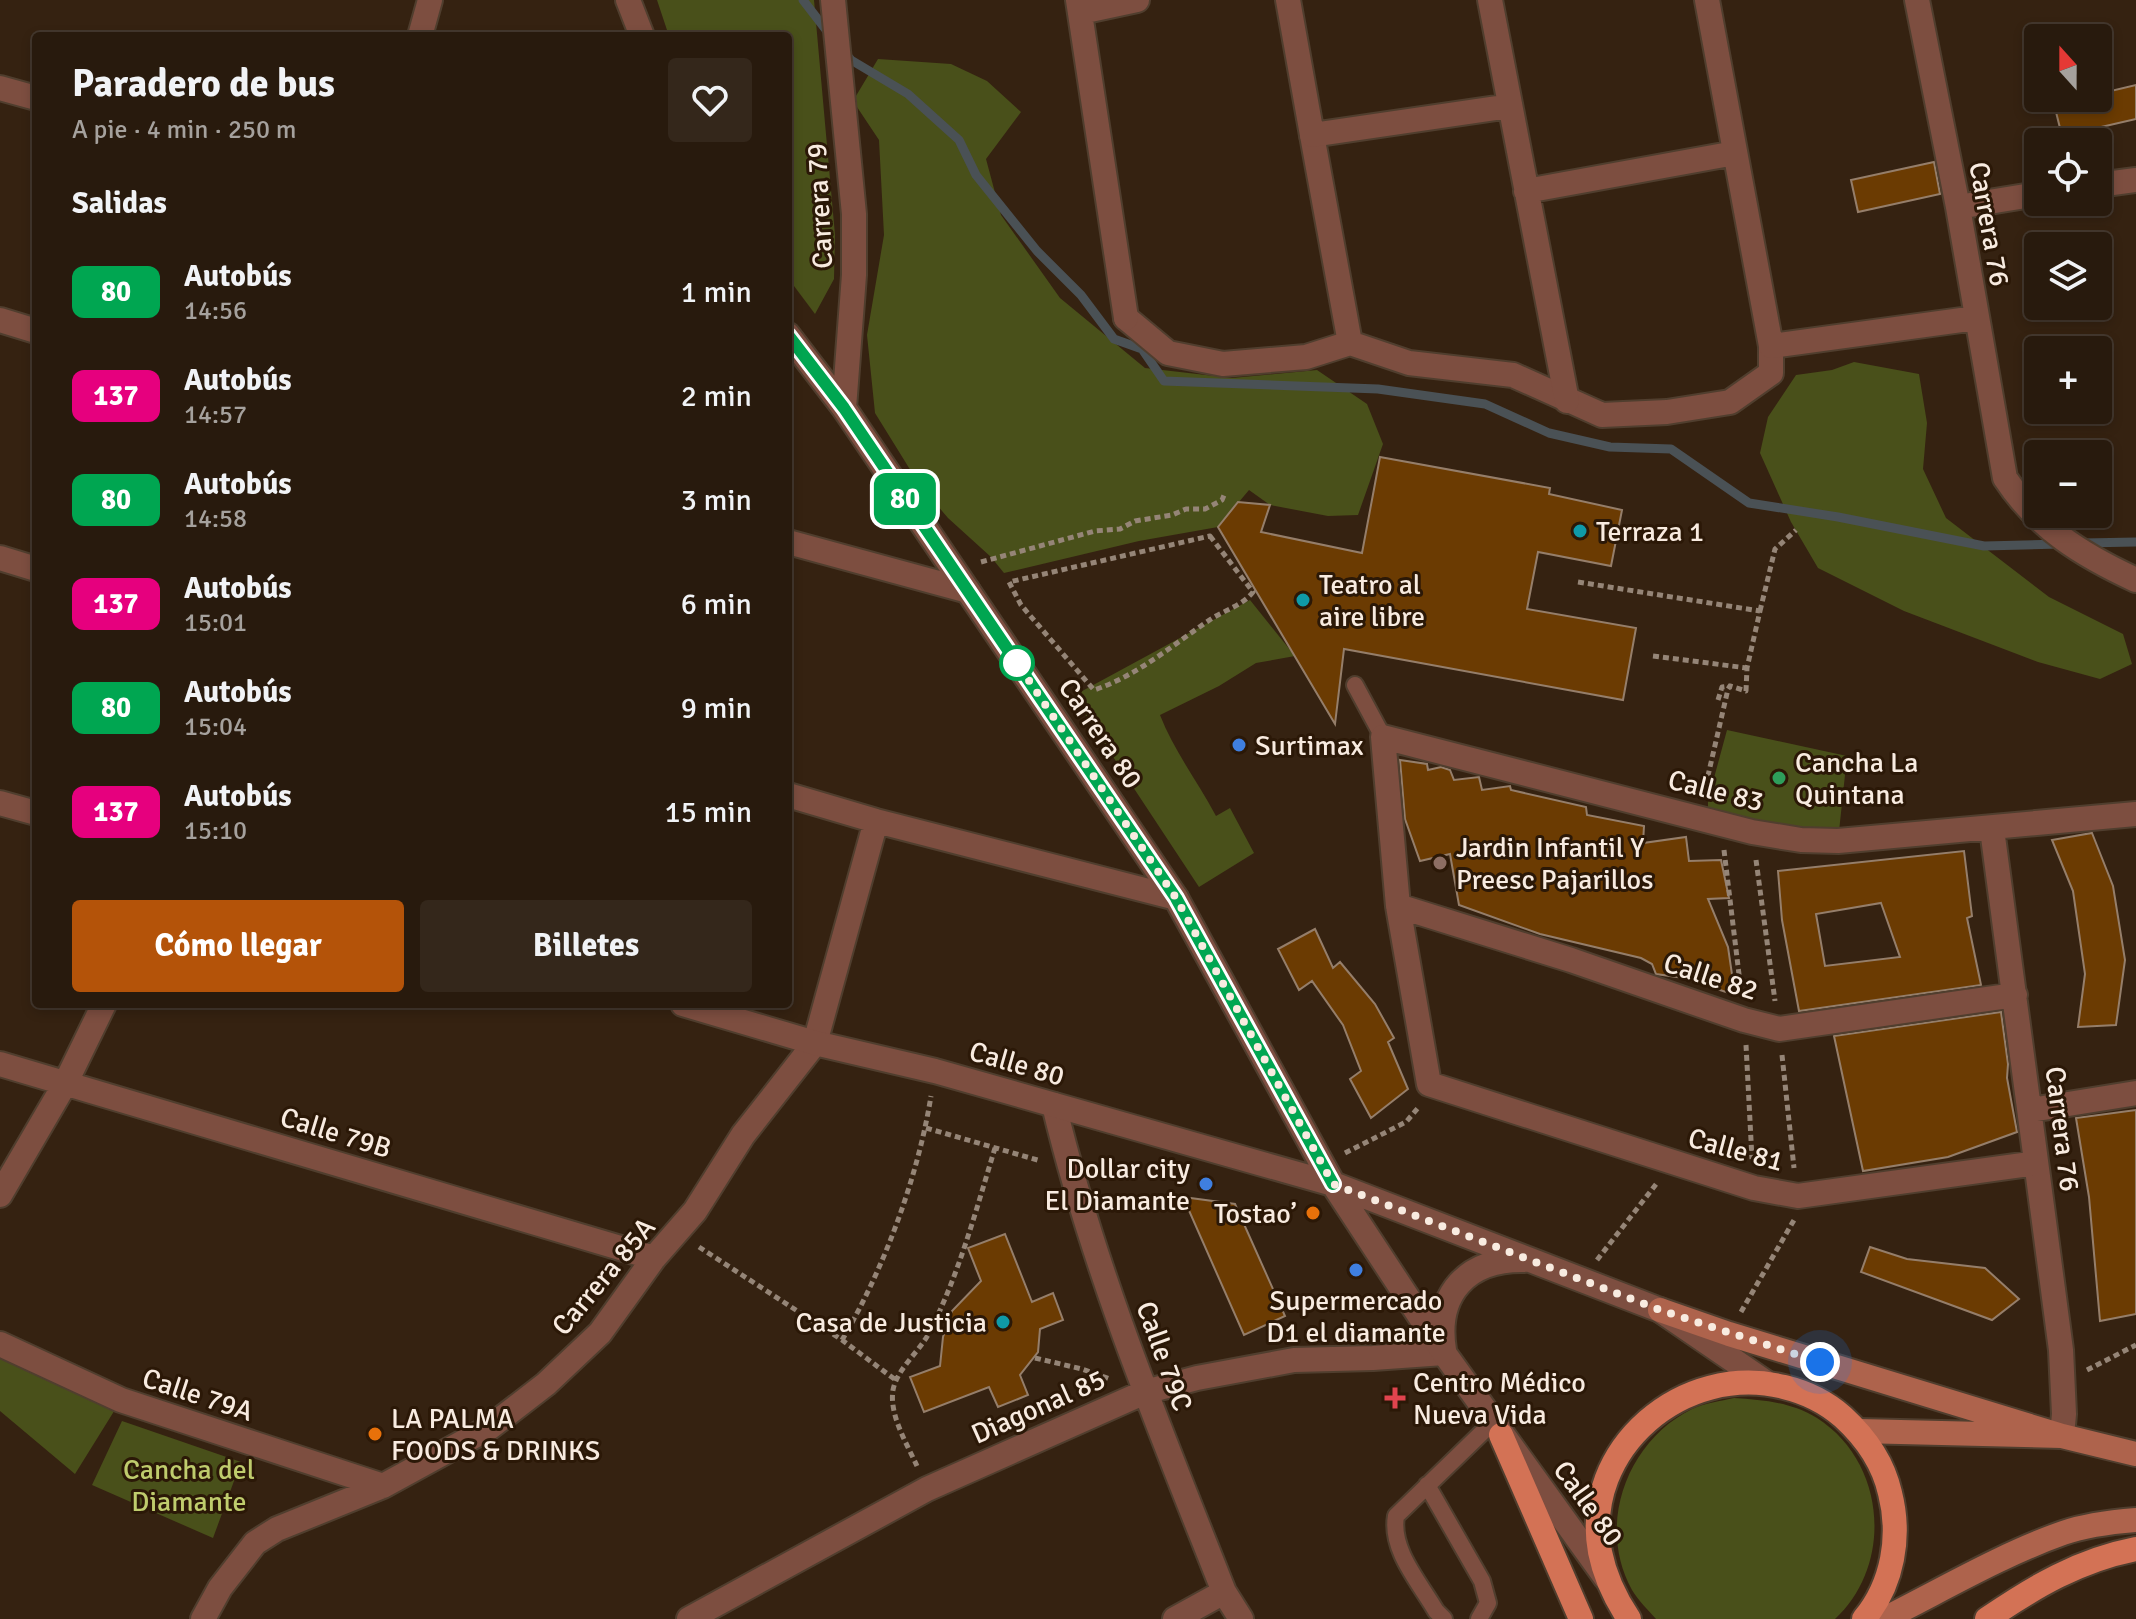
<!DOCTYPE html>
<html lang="es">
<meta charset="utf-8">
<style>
:root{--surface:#281a0d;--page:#34271b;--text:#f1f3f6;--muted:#a5a19d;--line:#44382e;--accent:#b45309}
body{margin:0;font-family:Signika,sans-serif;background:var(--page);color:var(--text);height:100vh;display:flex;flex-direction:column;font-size:30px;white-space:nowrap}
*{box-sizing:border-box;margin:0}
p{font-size:26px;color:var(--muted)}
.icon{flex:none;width:44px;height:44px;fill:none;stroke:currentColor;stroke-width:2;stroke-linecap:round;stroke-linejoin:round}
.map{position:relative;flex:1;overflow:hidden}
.drawer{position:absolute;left:32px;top:32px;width:760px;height:976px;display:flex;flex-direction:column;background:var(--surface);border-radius:8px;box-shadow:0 4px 12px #0003,0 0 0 2px var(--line)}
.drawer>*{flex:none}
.badge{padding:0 16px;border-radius:12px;font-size:28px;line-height:52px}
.needle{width:52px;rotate:339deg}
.controls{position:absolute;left:2024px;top:24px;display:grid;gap:16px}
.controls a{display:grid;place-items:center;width:88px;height:88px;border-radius:8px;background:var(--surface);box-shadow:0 4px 12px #0003,0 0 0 2px var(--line);font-size:40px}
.you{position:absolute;width:40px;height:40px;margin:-20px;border:6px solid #fff;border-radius:50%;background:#1a73e8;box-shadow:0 0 0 12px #1a73e833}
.map>.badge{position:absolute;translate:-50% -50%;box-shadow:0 0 0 4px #fff}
h2{padding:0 40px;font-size:30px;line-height:72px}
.round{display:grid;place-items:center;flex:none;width:84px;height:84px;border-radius:8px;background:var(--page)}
.overview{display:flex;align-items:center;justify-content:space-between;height:136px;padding:0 40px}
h1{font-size:38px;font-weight:700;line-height:60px}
.cta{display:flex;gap:16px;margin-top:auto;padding:16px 40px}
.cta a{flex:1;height:92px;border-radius:8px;background:var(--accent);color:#fff;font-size:32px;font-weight:700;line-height:92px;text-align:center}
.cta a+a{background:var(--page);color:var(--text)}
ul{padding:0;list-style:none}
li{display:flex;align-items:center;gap:24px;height:104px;padding:0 40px}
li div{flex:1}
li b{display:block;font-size:30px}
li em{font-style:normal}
li .badge{min-width:88px;font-weight:700;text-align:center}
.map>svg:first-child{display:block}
</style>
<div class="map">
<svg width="2136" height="1619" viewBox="0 0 2136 1619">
<rect width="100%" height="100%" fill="#352211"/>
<path fill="#49501a" d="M657,0h157l21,235 -1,44 -19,35 -27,-36v-242h-119z
M878,59l73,5 36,17 34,31 -35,47 15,56 59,83 85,70 87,10 85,-8 50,34 16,40 -25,71 -30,1 -58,-11 -21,-15 -31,37 -79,14 -135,32 -13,-16 -43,-39 -29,-34 -44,-71 -8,-78 17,-100 -5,-95 -26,-39z
M1854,362l65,12 8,49 -4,46 23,49 103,79 74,37 9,30 -32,15 -62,-17 -134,-51 -86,-43 -27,-46 -31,-69 8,-36 28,-42 36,-5z
M1250,600l45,56 -39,7 -37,23 -59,29c14,36 38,67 56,101l14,-8 24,45 -55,34 -126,-191z
M1727,730l120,26 -9,85 -130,-31v-10z
M0,1344l121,56 -46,74 -75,-63z
M1734,1398c29,2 57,4 83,20 69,44 77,146 18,201h-179c-8,-9 -18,-19 -24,-29 -36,-65 -5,-149 60,-181 12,-6 29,-8 42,-11z
M122,1421l119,41 -28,76 -121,-53z"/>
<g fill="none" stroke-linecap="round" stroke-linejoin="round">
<path stroke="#4a5155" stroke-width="9" d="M803,0l27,35
M845,53l6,7 57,34 51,46 17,35 61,76 44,44 33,44 28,10 22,32 214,8 107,15 64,29 61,14 61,2 78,54 89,14 146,29 76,-2
M2083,543l53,-1"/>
</g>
<path fill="#6b3b02" stroke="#957e6a" stroke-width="2" fill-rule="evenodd" d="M2136,85v34l-74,17 -8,-32 28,-6h16v-4z
M1934,162l6,32 -82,18 -7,-32z
M1380,457l170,31 -1,6 73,16 -11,56 -73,-14 -11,57 109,19 -13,72 -279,-51 -9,75 -117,-197 20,-25 32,3 -9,27 101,21z
M1400,760l27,4 1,6 13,-3 9,3 4,10 25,-3 3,13 28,-4 1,4 75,17 1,8 57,11 -1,17 43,-6 3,24 32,-1 8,38 -21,1 20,48 7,48 -51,-17 -28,-4 -4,-10 -11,-6 -101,-24 -81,-29 -9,-51 -30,7 -15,-42z
M2092,833l21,53 12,74 -9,65 -38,2 7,-53 -12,-83 -21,-51z
M1964,851l8,65 -5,2 14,67 -182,26 -17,-91 -4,-49zM1881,903l19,54 -75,9 -9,-52z
M1315,929l18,39 7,-6 35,42 19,34 -6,4 20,47 -37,29 -21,-39 11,-8 -18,-46 -31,-44 -13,9 -21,-41z
M2001,1012l7,52 -1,14 10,54 -69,25 -85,14 -29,-135z
M2136,1110v204l-36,7 -11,-124 -13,-79z
M1183,1197l52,7 50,112 -41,19z
M1005,1234l27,68 21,-9 10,27 -23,9 -2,23 -18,23 8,20 -30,12 -9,-20 -65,25 -14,-35 30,-11 3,-29 9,-26 29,-30 -13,-33z
M1870,1247l37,12 78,9 34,31 -27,21 -131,-48z"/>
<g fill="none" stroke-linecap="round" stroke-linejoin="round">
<defs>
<path id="service" d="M1355,685l28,52
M1427,1485l55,96 6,22 -9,16
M1444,1619l-8,-8c-16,-28 -46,-61 -40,-95l97,-94"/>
<path id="pedestrian" d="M1312,135l38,208
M1126,318l42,35 55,11 83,-7 44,-14 59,20 104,12 89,40 65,-3 63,-10 41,-29v-27"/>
<path id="minor" d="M1078,0l48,318
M1288,0l24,135 198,-29
M1490,0l77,401
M1707,0l64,346 205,-28
M1917,0l41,207 47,271c33,50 77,77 131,102
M1081,12l56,-12
M420,36l10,-36
M0,88l36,10
M2098,185l38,-5
M1526,191l209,-38
M1958,207l80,-13
M0,320l36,11
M788,542l180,49
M0,558l36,11
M788,795l88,26 300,77
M1992,829l69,521 3,64 -2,22
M1398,906l173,54 173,60 35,9 236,-34
M0,1064l654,194
M1054,1105c40,167 107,327 170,487l17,27
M2031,1110l105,-17
M2036,1163l-238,33 -44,-8 -325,-104 -31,-178 -15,-169 369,95 49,8 37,1 298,-27
M0,1195l66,-113 38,-78
M0,1344l121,56 262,86
M203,1619l17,-31 35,-45 22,-14 106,-43 106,-58 57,-44 54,-51 54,-75 41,-47 48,-76 72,-92 61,-222
M689,1619l238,-130 218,-97 52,-14 97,-18 79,-2 71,-5
M1175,1619l49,-27"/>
<path id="tertiary" d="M628,0l14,36
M833,0l21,214v61l-10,133
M788,335l56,73 332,490 157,286 111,169 162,225
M0,803l36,10
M683,1004l132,39 120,28 398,113 327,126 105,72
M1444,1350c-9,-56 23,-91 80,-90"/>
<path id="secondary" d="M1660,1310l69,24 333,102
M1859,1431l203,5 74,18
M1884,1619c58,-29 117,-64 179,-86 23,-8 48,-11 73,-13"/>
<path id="primary" d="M1501,1435l80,184
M1629,1619c-14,-21 -24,-42 -29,-67 -19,-104 84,-190 184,-165 21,5 42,15 59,30 23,21 40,45 47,76 11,43 3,91 -26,126
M1987,1619c47,-32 92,-59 149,-70"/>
</defs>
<use href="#service" stroke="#503e2e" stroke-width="20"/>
<use href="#pedestrian" stroke="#503e2e" stroke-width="28"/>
<use href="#minor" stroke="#503e2e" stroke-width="28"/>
<use href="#tertiary" stroke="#503e2e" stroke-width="28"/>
<use href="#secondary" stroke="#503e2e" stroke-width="28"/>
<use href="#primary" stroke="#503e2e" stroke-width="28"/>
<path stroke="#958577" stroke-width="5" stroke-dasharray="6 4" stroke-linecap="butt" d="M1210,536l43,56c-10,13 -28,18 -42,27 -37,25 -74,57 -117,71l-73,-85 -12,-23z
M981,562l114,-31 25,-2 15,-8 37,-6 14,-6h19l17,-9 3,-7
M1578,582l182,29 -13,57 -1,23 -16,-5 -2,3 -24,104
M1760,611l15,-62 21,-19
M1653,656l94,12
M1718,700l4,-13 8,-1
M1724,850l17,141
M1756,860l19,141
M1746,1045l6,114
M1782,1055l12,113
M926,1128l115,33
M1345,1153l61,-31 12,-14
M699,1247l143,93 55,41
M1597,1260l60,-77
M1741,1312l53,-92
M842,1340c42,-71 76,-163 89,-244
M1035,1358l47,11 28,10
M2087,1370l49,-25
M917,1466c-10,-22 -28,-51 -24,-76 4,-21 26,-38 36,-57 30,-58 47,-123 66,-185"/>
<use href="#service" stroke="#7d4e40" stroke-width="16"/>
<use href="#pedestrian" stroke="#7d4e40" stroke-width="24"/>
<use href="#minor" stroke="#7d4e40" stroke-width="24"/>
<use href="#tertiary" stroke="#7d4e40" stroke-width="24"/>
<use href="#secondary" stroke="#ae634c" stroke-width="24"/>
<use href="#primary" stroke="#d37255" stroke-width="24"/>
</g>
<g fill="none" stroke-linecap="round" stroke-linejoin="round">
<defs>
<path id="line" d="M788,335l56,73 332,490 157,286"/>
</defs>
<use href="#line" stroke="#fff" stroke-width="18"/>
<use href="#line" stroke="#00a651" stroke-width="12"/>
<path stroke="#f8ebe0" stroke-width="8" stroke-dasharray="0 14.4" d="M1017,663l-2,-3 161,238 157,286 327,126 160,52"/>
</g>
<g fill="#0f9aa8" stroke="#2b1807" stroke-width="3">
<circle cx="1580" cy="531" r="8"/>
<circle cx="1303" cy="600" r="8"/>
<circle cx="1003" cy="1322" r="8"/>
</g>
<circle fill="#fff" stroke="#00a651" stroke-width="4" cx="1017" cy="663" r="16"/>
<g fill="#3f7fe0" stroke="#2b1807" stroke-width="3">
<circle cx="1239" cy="745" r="8"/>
<circle cx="1206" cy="1184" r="8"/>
<circle cx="1356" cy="1270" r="8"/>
</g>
<circle fill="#2e9e5b" stroke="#2b1807" stroke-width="3" cx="1779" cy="778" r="8"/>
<circle fill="#8d6e63" stroke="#2b1807" stroke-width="3" cx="1440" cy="863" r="8"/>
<g fill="#e8710a" stroke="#2b1807" stroke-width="3">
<circle cx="1313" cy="1213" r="8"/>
<circle cx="375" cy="1434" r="8"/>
</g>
<path fill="#e0444e" stroke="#2b1807" stroke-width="3" d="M1391 1386h8v8h8v8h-8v8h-8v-8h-8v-8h8z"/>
<g text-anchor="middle" stroke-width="6" stroke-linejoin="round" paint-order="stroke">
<g font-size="28" fill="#f8ebe0" stroke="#2b1807">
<text transform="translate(819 206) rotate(-93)" y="10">Carrera 79</text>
<text transform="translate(1990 224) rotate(80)" y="10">Carrera 76</text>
<text transform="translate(1101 733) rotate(56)" y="10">Carrera 80</text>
<text transform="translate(1716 790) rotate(14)" y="10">Calle 83</text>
<text transform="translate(1711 976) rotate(18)" y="10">Calle 82</text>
<text transform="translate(1017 1063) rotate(16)" y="10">Calle 80</text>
<text transform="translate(2063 1129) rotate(83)" y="10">Carrera 76</text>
<text transform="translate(336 1132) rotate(17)" y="10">Calle 79B</text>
<text transform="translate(1736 1149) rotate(15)" y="10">Calle 81</text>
<text transform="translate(603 1276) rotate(-50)" y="10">Carrera 85A</text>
<text transform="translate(1165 1356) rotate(70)" y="10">Calle 79C</text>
<text transform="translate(198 1394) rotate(18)" y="10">Calle 79A</text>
<text transform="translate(1038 1406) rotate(-24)" y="10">Diagonal 85</text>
<text transform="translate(1589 1503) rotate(54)" y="10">Calle 80</text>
</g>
<g font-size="28" fill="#f8ebe0" stroke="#2b1807" text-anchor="start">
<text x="1596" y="541">Terraza 1</text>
<text x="1319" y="594">Teatro al<tspan x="1319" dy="32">aire libre</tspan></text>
<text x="1255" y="755">Surtimax</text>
<text x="1795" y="772">Cancha La<tspan x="1795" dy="32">Quintana</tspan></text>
<text x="1456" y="857">Jardin Infantil Y<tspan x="1456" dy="32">Preesc Pajarillos</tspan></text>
<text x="1190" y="1178" text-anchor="end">Dollar city<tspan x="1190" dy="32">El Diamante</tspan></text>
<text x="1297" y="1223" text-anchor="end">Tostao’</text>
<text x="1356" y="1310" text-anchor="middle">Supermercado<tspan x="1356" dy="32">D1 el diamante</tspan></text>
<text x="987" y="1332" text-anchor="end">Casa de Justicia</text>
<text x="1413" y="1392">Centro Médico<tspan x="1413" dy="32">Nueva Vida</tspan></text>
<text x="391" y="1428">LA PALMA<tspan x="391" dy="32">FOODS &amp; DRINKS</tspan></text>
</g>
<g font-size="28" fill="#bfcc6d" stroke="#2b1807">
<text x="189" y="1479">Cancha del<tspan x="189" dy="32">Diamante</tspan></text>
</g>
</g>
</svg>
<div class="controls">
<a><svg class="needle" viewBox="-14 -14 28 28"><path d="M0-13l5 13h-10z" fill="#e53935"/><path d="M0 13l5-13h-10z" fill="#a5a19d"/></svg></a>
<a><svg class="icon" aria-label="locate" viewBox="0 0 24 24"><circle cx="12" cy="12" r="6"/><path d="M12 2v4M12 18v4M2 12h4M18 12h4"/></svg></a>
<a><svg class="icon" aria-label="layers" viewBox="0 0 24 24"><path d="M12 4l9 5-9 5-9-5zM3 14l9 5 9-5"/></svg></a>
<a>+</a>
<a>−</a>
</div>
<div class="you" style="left:1820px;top:1362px"></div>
<b class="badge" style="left:905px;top:499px;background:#00a651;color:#fff">80</b>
<section class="drawer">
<div class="overview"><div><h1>Paradero de bus</h1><p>A pie · 4 min · 250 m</p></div><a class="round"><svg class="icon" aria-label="heart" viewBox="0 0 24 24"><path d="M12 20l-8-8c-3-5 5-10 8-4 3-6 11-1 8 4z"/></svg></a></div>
<h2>Salidas</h2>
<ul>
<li><span class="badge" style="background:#00a651;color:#fff">80</span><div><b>Autobús</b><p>14:56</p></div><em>1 min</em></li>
<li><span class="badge" style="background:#e6007e;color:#fff">137</span><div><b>Autobús</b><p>14:57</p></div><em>2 min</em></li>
<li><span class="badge" style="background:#00a651;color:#fff">80</span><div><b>Autobús</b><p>14:58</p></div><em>3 min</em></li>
<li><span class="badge" style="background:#e6007e;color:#fff">137</span><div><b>Autobús</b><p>15:01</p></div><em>6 min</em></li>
<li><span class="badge" style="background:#00a651;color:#fff">80</span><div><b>Autobús</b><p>15:04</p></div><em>9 min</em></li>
<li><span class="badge" style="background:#e6007e;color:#fff">137</span><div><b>Autobús</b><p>15:10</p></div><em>15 min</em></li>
</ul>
<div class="cta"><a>Cómo llegar</a><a>Billetes</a></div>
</section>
</div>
